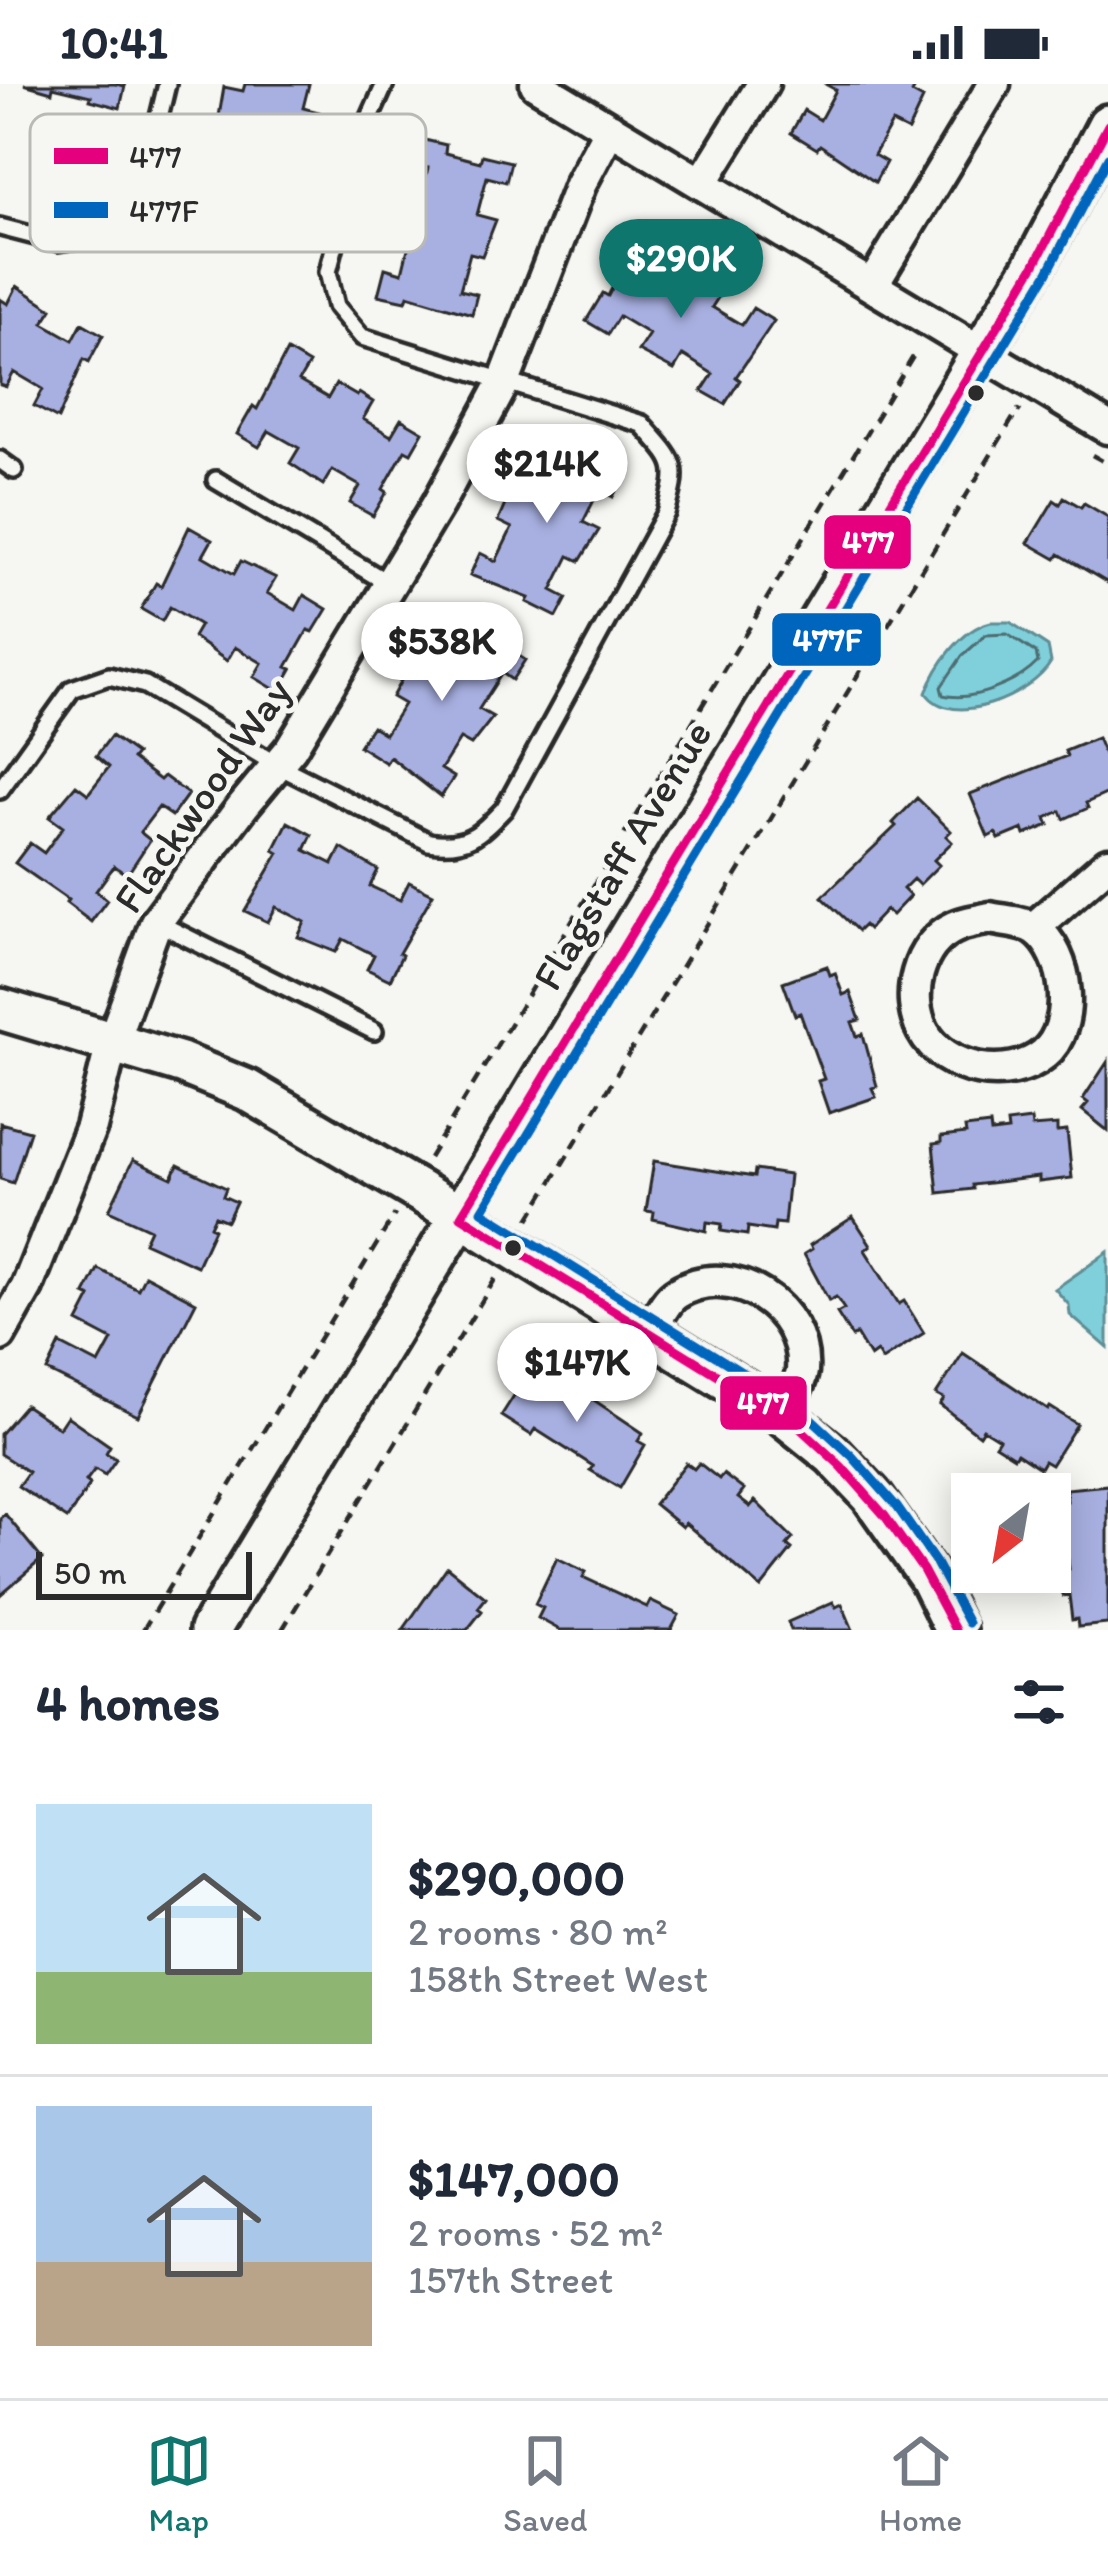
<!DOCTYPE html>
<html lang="en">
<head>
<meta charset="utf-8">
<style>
	:root { --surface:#fff; --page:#f2f2f3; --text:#1f2937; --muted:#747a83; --line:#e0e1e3; --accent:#0f766e }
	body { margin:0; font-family:Itim,sans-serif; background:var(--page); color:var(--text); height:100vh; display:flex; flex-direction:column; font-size:45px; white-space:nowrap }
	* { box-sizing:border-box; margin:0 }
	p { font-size:39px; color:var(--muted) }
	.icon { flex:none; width:66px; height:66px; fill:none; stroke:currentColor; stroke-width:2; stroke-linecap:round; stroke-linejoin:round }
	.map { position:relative; height:1546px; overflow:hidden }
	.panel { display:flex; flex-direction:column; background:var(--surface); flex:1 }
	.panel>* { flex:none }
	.needle { width:78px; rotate:211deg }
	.fabs { position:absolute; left:951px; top:1389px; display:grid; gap:24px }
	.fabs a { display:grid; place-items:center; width:120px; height:120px; border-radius:0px; background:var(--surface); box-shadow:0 6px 30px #0003; font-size:60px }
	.scale { position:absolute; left:36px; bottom:30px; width:216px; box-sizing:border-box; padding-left:12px; border:6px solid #2b2b2b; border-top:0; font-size:33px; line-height:42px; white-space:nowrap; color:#2b2b2b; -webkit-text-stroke:9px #f6f6f2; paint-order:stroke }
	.price { position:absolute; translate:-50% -102px; padding:0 27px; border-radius:42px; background:#fff; color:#222; font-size:39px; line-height:78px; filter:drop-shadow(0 3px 6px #0008) }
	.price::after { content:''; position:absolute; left:50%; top:72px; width:36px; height:27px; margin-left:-18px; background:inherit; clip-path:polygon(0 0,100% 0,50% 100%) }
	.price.active { background:var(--accent); color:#fff }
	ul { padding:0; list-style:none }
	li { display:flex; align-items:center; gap:36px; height:300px; padding:0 36px }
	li+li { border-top:3px solid var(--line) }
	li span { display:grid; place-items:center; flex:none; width:336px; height:240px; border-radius:0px; color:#555 }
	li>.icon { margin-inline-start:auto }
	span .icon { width:144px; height:144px; fill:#fffc; stroke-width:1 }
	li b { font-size:51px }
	h2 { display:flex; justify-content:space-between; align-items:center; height:144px; padding:0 36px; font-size:51px }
	.status { display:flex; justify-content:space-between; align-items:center; height:84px; padding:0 60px; background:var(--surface); direction:ltr }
	.status svg { height:33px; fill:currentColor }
	.dock { display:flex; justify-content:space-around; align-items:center; height:168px; border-top:3px solid var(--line); background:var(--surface); font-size:33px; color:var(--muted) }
	.dock a { display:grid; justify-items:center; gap:6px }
	.dock .active { color:var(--accent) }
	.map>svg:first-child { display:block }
	.water { fill:#80d0db; stroke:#5e8e95; stroke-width:3 }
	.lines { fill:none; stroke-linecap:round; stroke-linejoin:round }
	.shore { stroke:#4d6d71; stroke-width:3 }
	.building { fill:#a8b0e1; stroke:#2b2b2b; stroke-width:3 }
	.service-casing { stroke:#2b2b2b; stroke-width:24 }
	.minor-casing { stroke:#2b2b2b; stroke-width:39 }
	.tertiary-casing { stroke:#2b2b2b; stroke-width:48 }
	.path { stroke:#2b2b2b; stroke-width:4.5; stroke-dasharray:12 9; stroke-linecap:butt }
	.service { stroke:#f6f6f2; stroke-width:15 }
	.minor { stroke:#f6f6f2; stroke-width:30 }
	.tertiary { stroke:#f6f6f2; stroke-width:39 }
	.bus-1-casing { stroke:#f6f6f2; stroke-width:18 }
	.bus-2-casing { stroke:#f6f6f2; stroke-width:18 }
	.bus-1 { stroke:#e5007d; stroke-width:9 }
	.bus-2 { stroke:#0065bd; stroke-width:9 }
	.bus-dot { fill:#2b2b2b; stroke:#f6f6f2; stroke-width:4.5 }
	.labels { text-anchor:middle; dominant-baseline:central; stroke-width:10; stroke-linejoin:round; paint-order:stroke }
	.street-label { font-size:42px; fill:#2b2b2b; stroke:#f6f6f2 }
	.key { fill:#f6f6f2; stroke:#b9b9b6; stroke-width:3 }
	.key-label { font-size:33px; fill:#2b2b2b }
	.line-badge { stroke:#f6f6f2; stroke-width:4.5 }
	.badge-label { font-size:33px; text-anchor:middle; font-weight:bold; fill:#fff }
</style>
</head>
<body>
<div class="status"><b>10:41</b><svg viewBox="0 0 49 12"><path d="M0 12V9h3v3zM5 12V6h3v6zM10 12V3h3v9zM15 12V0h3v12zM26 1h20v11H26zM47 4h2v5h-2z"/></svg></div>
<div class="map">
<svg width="1108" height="1546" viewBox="0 0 1108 1546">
	<rect width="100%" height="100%" fill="#f6f6f2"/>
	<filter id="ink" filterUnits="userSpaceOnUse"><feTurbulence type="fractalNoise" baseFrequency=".00833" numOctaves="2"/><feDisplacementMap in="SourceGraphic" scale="24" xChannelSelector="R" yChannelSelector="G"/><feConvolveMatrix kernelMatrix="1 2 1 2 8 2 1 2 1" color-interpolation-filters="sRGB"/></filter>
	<g filter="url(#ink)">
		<path class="water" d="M991 538H1010L1048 563 1051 578C1032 611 952 646 926 609 936 582 961 545 991 538Z
			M1108 1168V1264L1070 1231 1069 1221 1055 1205Z"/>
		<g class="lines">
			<path class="shore" d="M986 551 1007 550 1036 569 1038 578C1017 600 972 618 943 611L941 603 962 572Z"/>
		</g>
		<path class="building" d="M24 0H115L125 2 120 24 90 16 91 12 53 3 52 8Z
			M245 0H309L303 24 319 28 307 65 294 62 285 97 300 100 293 125 229 103 228 108 201 101 208 75 224 79 232 48 217 44 224 3 243 7Z
			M825 0H917L912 9 923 15 908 47 892 39 874 71 886 78 875 98 820 61 817 65 791 49 804 26 820 36 836 6Z
			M416 54 446 61 445 69 480 78 482 71 511 78 506 98 487 93 477 131 496 136 482 172 470 169 460 206 477 210 472 230 408 211 406 217 378 211 385 184 402 189 410 156 395 152 403 111 420 115 428 84 410 80Z
			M638 154 659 167 648 184 679 203 690 185 721 209 712 223 742 241 753 224 774 237 736 293 740 296 725 320 702 307 713 290 683 271 674 286 638 267 649 250 619 232 608 250 586 237 603 209 608 212Z
			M17 202 52 225 43 239 73 256 82 239 103 251 89 278 84 275 58 335 34 322 43 305 14 288 6 303 0 301V215L8 220Z
			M287 267 309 280 299 297 328 314 336 300 357 312 359 309 373 318 363 335 391 352 401 335 423 348 411 369 405 366 383 405 387 408 373 432 350 419 360 402 332 386 323 401 290 379 299 364 269 347 259 363 237 350 253 322 257 325Z
			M537 349 565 363 562 369 594 385 597 380 623 392 613 413 599 406 583 438 599 446 580 477 569 472 552 506 567 514 557 533 527 518 529 514 470 491 480 469 496 477 512 444 498 437 512 404 526 411 541 380 526 373Z
			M1064 413 1081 423 1084 419 1108 433V499L1059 470 1056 475 1028 459 1054 416 1060 420Z
			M189 443 212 456 203 472 234 490 241 477 276 494 267 509 296 526 304 511 327 525 313 548 308 546 287 583 292 585 279 608 254 593 262 579 235 563 227 577 193 553 200 541 170 523 162 537 141 525 156 499 161 502Z
			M440 527 494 567 499 559 525 576 512 596 502 589 479 625 493 633 471 661 460 655 441 685 454 693 441 713 390 673 386 679 359 662 372 642 385 650 404 620 392 613 411 578 423 586 442 557 427 547Z
			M111 652 136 670 132 675 160 696 164 692 188 710 172 732 159 723 140 748 150 756 127 791 114 782 96 807 107 816 91 838 66 819 68 816 15 779 30 759 44 769 63 743 49 733 76 701 88 710 109 683 96 672Z
			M1097 654 1108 680V709L1086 719 1088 724 1064 735 1061 727 1046 734 1049 741 1025 751 1023 745 999 755 996 749 988 753 970 710 1067 672 1065 667Z
			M917 714 951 747 946 752 952 758 934 776 939 781 919 801 913 795 903 805 910 812 892 831 886 826 868 845 864 841 858 847 822 813 896 742 893 739Z
			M288 738 312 751 305 766 333 780 341 764 378 786 370 802 400 816 409 798 433 810 399 869 402 871 390 896 367 885 374 871 343 855 336 868 298 853 305 838 276 823 268 838 245 827 279 769 274 766Z
			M827 882 830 891 835 889 843 911 850 908 860 936 852 938 857 952 863 950 877 1002 872 1004 876 1013 829 1029 818 997 824 995 800 929 795 931 783 898Z
			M1108 977V1047L1082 1026 1088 1019 1083 1015Z
			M1031 1036 1032 1043 1057 1041V1048L1067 1047 1072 1094 1039 1098V1093L972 1101 973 1105 938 1109 933 1060 941 1059V1053L966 1050 965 1044 990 1041 991 1049 1008 1047 1007 1039Z
			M0 1039 30 1047 13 1099 0 1095Z
			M133 1076 172 1094 178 1081 226 1104 223 1112 236 1118 227 1137 215 1132 210 1142 214 1145 197 1182 144 1158 150 1145 109 1126Z
			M654 1077 754 1093 755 1086 789 1091 784 1140 775 1139 774 1147 748 1143 747 1151 721 1147 722 1140 707 1138 706 1147 653 1135 654 1128 646 1127Z
			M853 1133 871 1161 865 1166 899 1220 904 1217 924 1249 882 1276 877 1268 870 1273 856 1250 852 1253 837 1229 844 1225 836 1213 829 1217 804 1170 812 1165 810 1161Z
			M98 1185 138 1205 145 1191 196 1218 138 1332 47 1287 60 1260 99 1280 112 1256 78 1238 91 1213 85 1210Z
			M963 1269 1048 1326 1050 1323 1077 1340 1051 1381 1044 1377 1040 1384 1017 1369 1014 1373 995 1361 999 1355 983 1345 979 1351 940 1321 944 1315 936 1311Z
			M540 1287 561 1301 564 1296 643 1349 638 1357 645 1361 620 1404 590 1386 593 1382 535 1345 531 1351 501 1332 529 1288 536 1292Z
			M25 1321 59 1344 67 1332 110 1362 106 1369 116 1375 105 1391 95 1385 86 1397 90 1400 67 1435 18 1402 28 1388 0 1370V1350Z
			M686 1379 694 1385 699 1379 719 1395 723 1390 744 1406 738 1414 750 1423 755 1417 793 1454 787 1461 792 1465 761 1504 685 1439 682 1443 654 1420Z
			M1108 1401V1540L1078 1543 1077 1535 1072 1536 1069 1511 1063 1512 1061 1486 1069 1485 1067 1468 1059 1469 1057 1443H1063L1061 1418 1067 1417 1066 1405Z
			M5 1430 42 1475 0 1511V1434Z
			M557 1474 586 1488 583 1493 647 1523 650 1517 679 1531 671 1546H560L538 1534 543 1524 535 1520Z
			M447 1483 486 1514 478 1524 482 1527 467 1546H403Z
			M833 1518 836 1523 842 1520 853 1546H791L788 1538Z"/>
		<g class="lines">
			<defs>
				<path id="service" d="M0 143 58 158 103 151 140 112 167 0
					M0 376 14 386
					M216 396 391 501
					M0 706 72 605 109 592 145 601 277 681 429 758C466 764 479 751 504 725L666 429C681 378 676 379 642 340L362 253 336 222 328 188 364 47 385 0
					M156 838 374 947"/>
				<path id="minor" d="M536 0 1108 344
					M702 99 763 0
					M872 202 994 0
					M990 834C1003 837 1024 838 1035 845 1069 869 1077 943 1044 970 1009 999 944 987 923 947 905 914 917 860 955 843 965 838 979 837 990 834Z
					M1034 844 1108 779
					M650 1247C657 1236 665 1216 677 1209 732 1175 807 1224 802 1287 800 1301 789 1317 782 1330
					M0 1251 27 1203 91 1043 112 959 156 838 243 722 291 664 438 420 504 298 580 101 610 44"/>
				<path id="tertiary" d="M0 925 181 979 247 1006 461 1132 782 1330 833 1371 871 1411 929 1493 955 1546
					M210 1546 1034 182 1108 41"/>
			</defs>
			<use href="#service" class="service-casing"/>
			<use href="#minor" class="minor-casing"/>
			<use href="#tertiary" class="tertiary-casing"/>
			<path class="path" d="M1092 371 1108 380
				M429 1074 917 266
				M529 1135 1018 326 1021 328
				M143 1546 395 1130
				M282 1546 497 1192"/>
			<use href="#service" class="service"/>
			<use href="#minor" class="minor"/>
			<use href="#tertiary" class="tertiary"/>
			<defs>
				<path id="bus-1" d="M955 1546 923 1486 885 1432 841 1382 791 1336 461 1132 1034 182 1108 41"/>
				<path id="bus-2" d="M968 1539 936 1479 897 1423 852 1372 801 1325 482 1127 1047 190 1108 73"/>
			</defs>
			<use href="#bus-1" class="bus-1-casing"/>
			<use href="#bus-2" class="bus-2-casing"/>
			<use href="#bus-1" class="bus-1"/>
			<use href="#bus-2" class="bus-2"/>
		</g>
	</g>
	<g class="bus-dot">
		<circle cx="976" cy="309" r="10"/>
		<circle cx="513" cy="1164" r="10"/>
	</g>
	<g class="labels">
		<g class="street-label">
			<text transform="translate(202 711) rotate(-55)">Flackwood Way</text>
			<text transform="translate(622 771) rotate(-59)">Flagstaff Avenue</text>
		</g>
	</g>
	<rect x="30" y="30" width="396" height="138" rx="18" class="key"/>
	<rect x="54" y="64" width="54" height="16" fill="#e5007d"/>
	<rect x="54" y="118" width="54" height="16" fill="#0065bd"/>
	<g class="key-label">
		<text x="129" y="84">477</text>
		<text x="129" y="138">477F</text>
	</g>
	<g class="line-badge">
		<rect x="822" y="429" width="91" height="58" rx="12" fill="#e5007d"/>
		<rect x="770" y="527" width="113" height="57" rx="12" fill="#0065bd"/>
		<rect x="718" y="1290" width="91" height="58" rx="12" fill="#e5007d"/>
	</g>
	<g class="badge-label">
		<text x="868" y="469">477</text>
		<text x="827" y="567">477F</text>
		<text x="763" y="1330">477</text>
	</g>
</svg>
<div class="fabs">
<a><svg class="needle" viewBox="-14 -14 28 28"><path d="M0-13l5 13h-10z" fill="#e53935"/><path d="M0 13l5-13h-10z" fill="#747a83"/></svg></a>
</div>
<div class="scale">50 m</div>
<b class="price active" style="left:681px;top:237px">$290K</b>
<b class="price" style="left:547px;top:442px">$214K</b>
<b class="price" style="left:442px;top:620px">$538K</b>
<b class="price" style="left:577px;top:1341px">$147K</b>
</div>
<section class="panel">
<h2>4 homes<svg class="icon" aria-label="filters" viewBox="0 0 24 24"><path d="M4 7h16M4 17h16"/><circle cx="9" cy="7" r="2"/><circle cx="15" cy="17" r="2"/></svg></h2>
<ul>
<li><span style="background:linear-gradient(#bfe0f5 70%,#8fb573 0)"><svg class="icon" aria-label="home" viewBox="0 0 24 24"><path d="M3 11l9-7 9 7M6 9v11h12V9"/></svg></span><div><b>$290,000</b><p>2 rooms · 80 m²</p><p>158th Street West</p></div></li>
<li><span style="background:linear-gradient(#a9c7e8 65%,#b9a48a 0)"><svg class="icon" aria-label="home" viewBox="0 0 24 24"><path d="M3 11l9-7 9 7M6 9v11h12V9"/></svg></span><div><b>$147,000</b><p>2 rooms · 52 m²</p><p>157th Street</p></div></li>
</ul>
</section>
<nav class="dock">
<a class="active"><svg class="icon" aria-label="map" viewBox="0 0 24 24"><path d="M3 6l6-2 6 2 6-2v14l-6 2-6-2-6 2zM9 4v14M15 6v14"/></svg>Map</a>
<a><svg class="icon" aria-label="saved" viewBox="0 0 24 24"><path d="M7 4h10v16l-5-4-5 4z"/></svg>Saved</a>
<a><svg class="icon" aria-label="home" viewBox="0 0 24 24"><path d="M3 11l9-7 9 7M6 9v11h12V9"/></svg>Home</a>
</nav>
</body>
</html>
